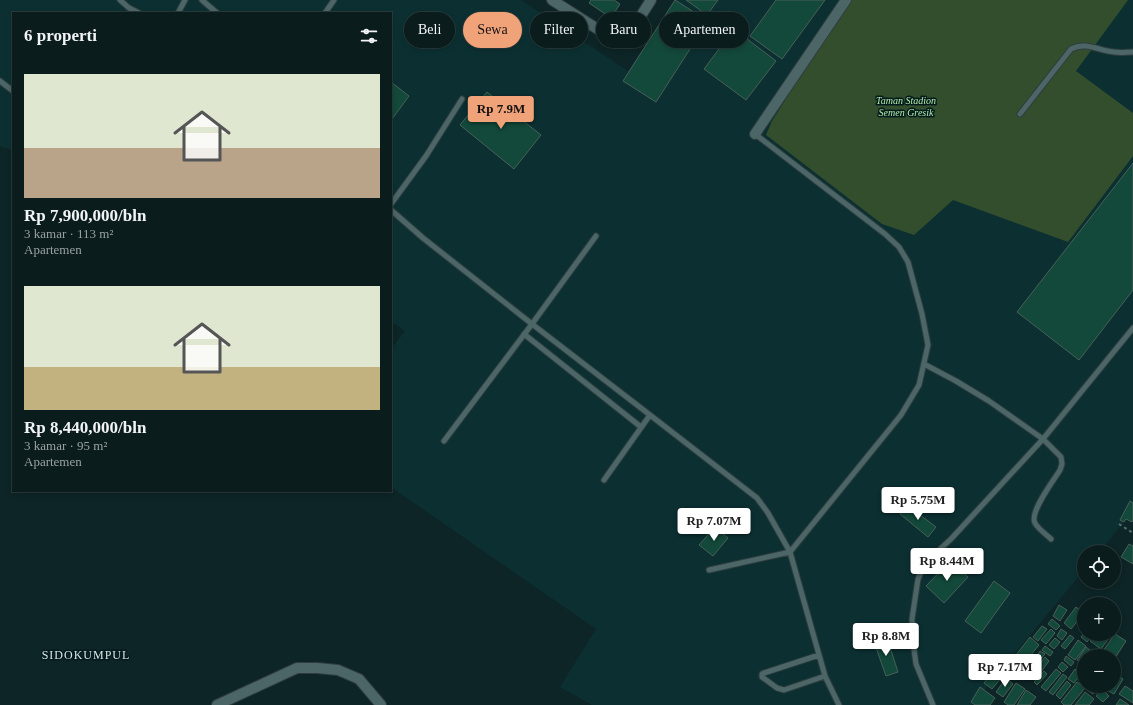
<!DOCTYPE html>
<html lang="id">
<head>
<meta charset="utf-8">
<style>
	:root { --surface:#0a1c1c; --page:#132525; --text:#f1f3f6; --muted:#99a1a3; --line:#2a3a3b; --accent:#f0a279 }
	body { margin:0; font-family:Georgia,serif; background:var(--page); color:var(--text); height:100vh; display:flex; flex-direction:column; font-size:15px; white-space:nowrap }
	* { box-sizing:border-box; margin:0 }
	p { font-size:13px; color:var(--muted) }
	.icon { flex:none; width:22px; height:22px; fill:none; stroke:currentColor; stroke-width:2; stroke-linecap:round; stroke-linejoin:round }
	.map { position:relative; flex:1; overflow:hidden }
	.details { position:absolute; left:12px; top:12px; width:380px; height:480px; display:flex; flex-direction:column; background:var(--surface); border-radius:0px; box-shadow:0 2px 6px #0003,0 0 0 1px var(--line) }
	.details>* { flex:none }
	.guide { position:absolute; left:404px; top:12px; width:380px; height:36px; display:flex; gap:8px }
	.fabs { position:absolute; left:1077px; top:545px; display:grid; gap:8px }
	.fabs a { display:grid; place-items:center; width:44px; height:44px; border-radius:50%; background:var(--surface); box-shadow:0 2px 6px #0003,0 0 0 1px var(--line); font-size:20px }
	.price { position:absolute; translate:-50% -34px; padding:0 9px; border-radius:4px; background:#fff; color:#222; font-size:13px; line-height:26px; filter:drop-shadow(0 1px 2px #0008) }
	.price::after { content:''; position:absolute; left:50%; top:24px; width:12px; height:9px; margin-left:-6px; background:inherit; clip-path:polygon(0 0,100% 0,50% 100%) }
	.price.on { background:var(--accent); color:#111 }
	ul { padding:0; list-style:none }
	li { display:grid; align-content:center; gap:8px; height:212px; padding:0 12px }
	li span { display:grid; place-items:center; height:124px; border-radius:0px; color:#555 }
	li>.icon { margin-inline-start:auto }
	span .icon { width:72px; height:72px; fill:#fffc; stroke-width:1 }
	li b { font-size:17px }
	h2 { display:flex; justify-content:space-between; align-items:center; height:48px; padding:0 12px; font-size:17px }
	.chip { padding:0 14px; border-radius:18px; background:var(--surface); box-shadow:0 2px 6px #0003,0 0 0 1px var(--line); font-size:14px; line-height:36px }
	.chip.on { background:var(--accent); color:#111 }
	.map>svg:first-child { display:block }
	.built { fill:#0c3032 }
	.green { fill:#334e2d }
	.building { fill:#13493a; stroke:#495f57 }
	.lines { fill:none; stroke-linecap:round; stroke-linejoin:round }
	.service-casing { stroke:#2f3d3e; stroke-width:7 }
	.minor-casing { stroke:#2f3d3e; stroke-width:12 }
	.path { stroke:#586d6d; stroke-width:2; stroke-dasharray:3 3; stroke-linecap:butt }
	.service { stroke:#4c6566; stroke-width:5 }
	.minor { stroke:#4c6566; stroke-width:10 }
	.labels { text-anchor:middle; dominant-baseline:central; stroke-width:3; stroke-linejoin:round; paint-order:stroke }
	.park-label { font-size:10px; font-style:italic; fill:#b4eca8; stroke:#041b1d }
	.quarter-label { font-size:12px; letter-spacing:1px; fill:#d7e5e5; stroke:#041b1d }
</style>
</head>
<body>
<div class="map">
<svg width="1133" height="705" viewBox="0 0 1133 705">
	<rect width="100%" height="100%" fill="#0d2526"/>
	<path class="built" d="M0 0H521L628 71 675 0H1133V511L1099 552H1084V570L972 705H592L560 687 596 629 391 487V349L405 331 391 321V13H13V150L0 146Z"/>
	<path class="green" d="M848 0H1128L1076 71 1133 113V156L1068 242 953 200 914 235 882 224 766 135 772 121Z"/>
	<path class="building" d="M591 0H614L620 4 611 18 589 3Z
		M675 0 708 21 656 102 623 81Z
		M686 0H718L707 15Z
		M776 0H825L782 59 750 36Z
		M734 29 776 61 746 100 704 69Z
		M391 82 409 96 392 119 391 118Z
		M487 92 541 135 514 169 460 125Z
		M1133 163V290L1079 360 1017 312Z
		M1130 501 1133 503V520L1132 522 1126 519 1124 522 1120 520Z
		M907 505 936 527 928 537 900 514Z
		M715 527 728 538 713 556 699 545Z
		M1129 544 1133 546V564L1121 557Z
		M950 561 968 577 944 603 926 586Z
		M994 581 1010 593 981 633 965 621Z
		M1059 605 1067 610 1060 621 1053 616Z
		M1076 607 1084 613 1071 629 1064 623Z
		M1052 619 1060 626 1056 630 1048 624Z
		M1042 626 1047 629 1038 641 1033 637Z
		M1051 629 1055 633 1046 644 1041 640Z
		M1061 629 1067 633 1062 640 1057 636Z
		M1084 633V634H1093L1087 642 1081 637Z
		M1096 634H1112L1101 649 1090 641Z
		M1115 634 1126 641 1115 658 1114 656H1111L1103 651Z
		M1070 635 1074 638 1065 649 1061 646Z
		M1030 637 1039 645 1021 667 1012 660Z
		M887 638 898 672 886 676 874 642Z
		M1055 638 1060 642 1054 649 1049 645Z
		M1078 640 1086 646 1075 660 1068 655Z
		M1045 646 1053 652 1050 656 1042 650Z
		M1086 647 1091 651 1087 656H1084V660L1082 663 1077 660Z
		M1040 651 1045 654 1040 660 1036 657Z
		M1066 656 1074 662 1071 666 1064 660Z
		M1045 657 1049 661 1038 676 1033 673Z
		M1035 658 1039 662 1031 671 1027 667Z
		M1062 662 1068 667 1063 672 1058 667Z
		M995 669 1003 676 992 689 984 683Z
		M1056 669 1061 673 1046 691 1041 687Z
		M1075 669 1081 674 1074 683 1068 679Z
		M1027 670 1030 674 1024 680 1020 677Z
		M1044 671 1047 674 1037 685 1034 682Z
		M1063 674 1067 677 1053 695 1049 692Z
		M1114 674 1123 679 1114 694 1101 687 1114 686Z
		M1006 678 1013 684 1003 697 996 692Z
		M1067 681 1071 685 1060 699 1056 695Z
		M1077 682 1085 688 1071 705H1064L1061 702Z
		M1016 683 1025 689 1014 705H1008L1004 702Z
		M1091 686H1099L1093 694 1087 690Z
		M1125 686 1133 691V703L1119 694Z
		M980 687 995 698 990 705H975L971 702Z
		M1102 689 1109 696 1103 702 1096 696Z
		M1026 690 1036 697 1030 705H1017Z
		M1085 692 1094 699 1089 705H1075Z
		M1120 699 1129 705H1116Z"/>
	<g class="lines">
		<defs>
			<path id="service" d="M120 0 129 8 139 13
				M202 0 217 13
				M178 13 185 0
				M325 13 334 0
				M0 81 13 91
				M1020 114 1071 49C1086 41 1099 51 1114 52 1120 53 1127 52 1133 52
				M755 134 885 234 899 247 908 262 922 314 928 345 919 385 901 415 790 552 825 676 839 705
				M391 204 426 156 462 99
				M391 210 423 238 532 324 444 441
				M596 236 532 324 650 415
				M524 334 641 427
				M924 364 956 381 989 401 1043 439 1061 457 1062 464 1060 470C1054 480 1029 512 1035 523 1038 529 1047 535 1051 539
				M604 480 650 415 757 498 768 513 790 552 709 570
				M819 655 764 673 762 674V677L777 688 784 690 825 676
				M933 705 916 664 913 642 912 619 918 579 925 563 951 539 1043 439 1133 328"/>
			<path id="minor" d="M552 0 610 37C618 40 624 39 630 33L651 0
				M755 134 846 0
				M217 705 297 668H317L338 670 359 679 381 705"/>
		</defs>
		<use href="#service" class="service-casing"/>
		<use href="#minor" class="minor-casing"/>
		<path class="path" d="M1119 524 1133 533"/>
		<use href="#service" class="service"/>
		<use href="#minor" class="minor"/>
	</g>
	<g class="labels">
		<g class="park-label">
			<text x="906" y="100">Taman Stadion<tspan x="906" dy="12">Semen Gresik</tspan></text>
		</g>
		<g class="quarter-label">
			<text x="86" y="655">SIDOKUMPUL</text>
		</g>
	</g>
</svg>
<div class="fabs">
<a><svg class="icon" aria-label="locate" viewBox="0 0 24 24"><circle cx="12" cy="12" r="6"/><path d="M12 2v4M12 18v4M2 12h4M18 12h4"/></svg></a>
<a>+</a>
<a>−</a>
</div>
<b class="price on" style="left:501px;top:130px">Rp 7.9M</b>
<b class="price" style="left:918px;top:521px">Rp 5.75M</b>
<b class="price" style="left:714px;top:542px">Rp 7.07M</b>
<b class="price" style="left:947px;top:582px">Rp 8.44M</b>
<b class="price" style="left:886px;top:657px">Rp 8.8M</b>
<b class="price" style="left:1005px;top:688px">Rp 7.17M</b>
<div class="guide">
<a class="chip">Beli</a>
<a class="chip on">Sewa</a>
<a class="chip">Filter</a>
<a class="chip">Baru</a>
<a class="chip">Apartemen</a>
</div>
<section class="details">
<h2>6 properti<svg class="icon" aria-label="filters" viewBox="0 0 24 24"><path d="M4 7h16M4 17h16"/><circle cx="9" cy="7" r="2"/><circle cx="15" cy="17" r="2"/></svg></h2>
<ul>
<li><span style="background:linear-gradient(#dfe7d0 60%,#b9a48a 0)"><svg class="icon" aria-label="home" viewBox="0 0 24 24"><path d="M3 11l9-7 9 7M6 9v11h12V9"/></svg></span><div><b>Rp 7,900,000/bln</b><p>3 kamar · 113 m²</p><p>Apartemen</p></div></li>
<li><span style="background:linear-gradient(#dfe7d0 65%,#c2b280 0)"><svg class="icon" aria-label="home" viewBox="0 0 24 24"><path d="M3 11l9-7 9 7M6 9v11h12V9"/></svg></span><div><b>Rp 8,440,000/bln</b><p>3 kamar · 95 m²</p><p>Apartemen</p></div></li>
</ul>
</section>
</div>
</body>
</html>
